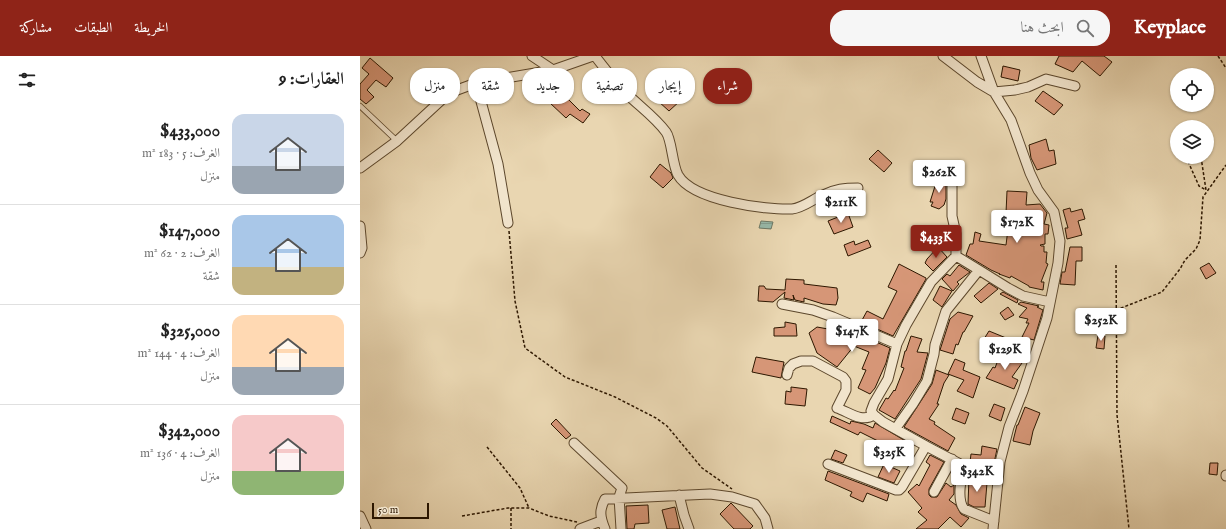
<!DOCTYPE html>
<html lang="ar">
<head>
<meta charset="utf-8">
<style>
	:root { --surface:#fff; --page:#f6f6f6; --text:#222; --muted:#767676; --line:#e0e0e0; --accent:#8f2418 }
	body { margin:0; font-family:"IM FELL English",Amiri,serif; background:var(--page); color:var(--text); direction:rtl; height:100vh; display:flex; flex-direction:column; font-size:15px; white-space:nowrap }
	* { box-sizing:border-box; margin:0 }
	p { font-size:13px; color:var(--muted) }
	.icon { flex:none; width:22px; height:22px; fill:none; stroke:currentColor; stroke-width:2; stroke-linecap:round; stroke-linejoin:round }
	.map { position:relative; flex:1; overflow:hidden; direction:ltr }
	.panel { display:flex; flex-direction:column; background:var(--surface); width:360px }
	.panel>* { flex:none }
	.banner { position:absolute; left:12px; top:12px; width:380px; height:36px; direction:rtl; display:flex; gap:8px }
	.fabs { position:absolute; left:810px; top:12px; display:grid; gap:8px }
	.fabs a { display:grid; place-items:center; width:44px; height:44px; border-radius:50%; background:var(--surface); box-shadow:0 1px 3px #0004; font-size:20px }
	.scale { position:absolute; left:12px; bottom:10px; width:57px; box-sizing:border-box; padding-left:4px; border:2px solid #2d1700; border-top:0; font-size:11px; line-height:14px; white-space:nowrap; color:#2d1700; -webkit-text-stroke:3px #f1e4cc; paint-order:stroke }
	.price { position:absolute; translate:-50% -34px; padding:0 9px; border-radius:4px; background:#fff; color:#222; font-size:13px; line-height:26px; filter:drop-shadow(0 1px 2px #0008) }
	.price::after { content:''; position:absolute; left:50%; top:24px; width:12px; height:9px; margin-left:-6px; background:inherit; clip-path:polygon(0 0,100% 0,50% 100%) }
	.price.active { background:var(--accent); color:#fff }
	ul { padding:0; list-style:none }
	li { display:flex; align-items:center; gap:12px; height:100px; padding:0 16px }
	li+li { border-top:1px solid var(--line) }
	li span { display:grid; place-items:center; flex:none; width:112px; height:80px; border-radius:12px; color:#555 }
	li>.icon { margin-inline-start:auto }
	span .icon { width:48px; height:48px; fill:#fffc; stroke-width:1 }
	li b { font-size:17px }
	h2 { display:flex; justify-content:space-between; align-items:center; height:48px; padding:0 16px; font-size:17px }
	.tag { padding:0 14px; border-radius:16px; background:var(--surface); box-shadow:0 1px 3px #0004; font-size:14px; line-height:36px }
	.tag.active { background:var(--accent); color:#fff }
	header { display:flex; align-items:center; gap:24px; box-sizing:border-box; height:56px; padding:0 20px; background:var(--accent); color:#fff }
	header strong { font-size:19px }
	nav { display:flex; gap:22px; margin-inline-start:auto; font-size:14px }
	.search { width:280px; height:36px; background:var(--page); display:flex; align-items:center; gap:10px; box-sizing:border-box; padding:0 14px; border-radius:16px; color:var(--muted); font-size:15px }
	main { display:flex; flex:1; min-height:0 }
	.map>svg:first-child { display:block }
	.water { fill:url(#water-rules); stroke:#6d7865 }
	.building { fill:#d69677; stroke:#2d1700; fill-rule:evenodd }
	.lines { fill:none; stroke-linecap:round; stroke-linejoin:round }
	.service-casing { stroke:#5c472c; stroke-width:6 }
	.minor-casing { stroke:#5c472c; stroke-width:11 }
	.path { stroke:#2d1700; stroke-width:1.5; stroke-dasharray:3 2; stroke-linecap:butt }
	.service { stroke:#f1e4cc; stroke-width:4.5 }
	.minor { stroke:#f1e4cc; stroke-width:9 }
</style>
</head>
<body>
<header>
<strong>Keyplace</strong>
<div class="search"><svg class="icon" aria-label="search" viewBox="0 0 24 24"><circle cx="10" cy="10" r="6"/><path d="M15 15l6 6"/></svg>ابحث هنا</div>
<nav><a>الخريطة</a><a>الطبقات</a><a>مشاركة</a></nav>
</header>
<main>
<div class="map">
<svg width="866" height="473" viewBox="0 0 866 473">
	<defs>
		<pattern id="water-rules" width="6" height="5" patternUnits="userSpaceOnUse"><rect width="6" height="5" fill="#97b9a9"/><path d="M0 2.5h6" fill="none" stroke="#829e90"/></pattern>
	</defs>
	<rect width="100%" height="100%" fill="#e9d6b1"/>
	<filter id="stains"><feTurbulence type="fractalNoise" baseFrequency=".005" numOctaves="4"/><feColorMatrix values="0 0 0 0 .2 0 0 0 0 .09 0 0 0 0 .02 0 0 0 .5 -.17"/></filter>
	<radialGradient id="worn" r=".72"><stop offset=".6" stop-color="#630" stop-opacity="0"/><stop offset="1" stop-color="#630" stop-opacity=".3"/></radialGradient>
	<path class="water" d="M401 165 413 166 411 173 399 172Z"/>
	<path class="building" d="M699 0H744L752 6 740 20 722 5 713 16 695 8Z
		M10 2 33 22 26 31 16 24 7 34 14 41 6 48 0 43V28L9 18 2 12Z
		M643 10 660 14 658 25 641 21Z
		M313 32 318 38 317 40 321 44 309 55 298 45Z
		M683 35 703 49 694 59 675 45Z
		M201 36 220 55 222 53 230 58 223 67 210 58 206 62 190 47Z
		M686 83 689 95 694 94 696 108 677 114 671 102 669 89Z
		M518 94 532 107 524 116 509 103Z
		M300 108 311 117 313 122 303 132 290 121Z
		M580 123 588 124 586 128V143L584 149 579 153 571 150 573 146H570L576 127Z
		M647 135 667 136 666 149 680 148 687 157 684 168 689 169 688 178H685V188L680 189 681 190H684V196H687L686 207 688 208 681 226H684L683 234 669 231V230L651 220 650 222 639 218H640L631 214 606 199 610 188H613L615 176 621 178 619 185 646 189 650 157H646ZM655 157 674 158 673 160 676 161 673 178 653 175Z
		M710 152 711 156 722 153 725 163 718 165 722 179 707 183 705 172H708L703 154Z
		M488 157 493 171 474 178 468 165Z
		M508 184 511 191 488 200 484 189 494 185 495 189Z
		M578 191 587 201 573 215 565 207 567 203Z
		M710 191H722V205H716L715 229 700 228 702 216H705Z
		M849 207 856 217 846 223 840 212Z
		M539 208 566 222V223L533 280 501 266 507 255 523 263 537 235 528 231Z
		M599 209 610 216 597 226 599 228 593 235 582 223 587 218 590 220Z
		M426 223 444 224V228L477 232 478 242 476 249 463 248 444 242V246L435 244 433 239 434 244 424 242 425 236 413 246 398 245 399 230H404L406 233 425 234Z
		M629 227 638 233 621 247 614 240Z
		M580 230 592 235 582 251 573 244Z
		M643 236 658 244 657 247 640 238Z
		M661 246 679 250 677 251 683 254 674 284 662 281 669 267H666L668 263 659 261 667 252 658 248Z
		M648 251 654 259 645 264 640 257Z
		M598 256 613 260 604 276H603L598 289 596 288 593 298 580 294 590 263Z
		M425 266 436 268 437 280H414V272L425 271Z
		M457 271 468 273 474 271 482 284 486 273 530 292 526 307 515 332 510 338 498 332 506 314 502 313 509 296 494 290 477 311 457 297 449 277Z
		M629 275 651 284 645 291 624 283Z
		M738 279 745 280 744 293 736 292Z
		M551 280 562 283 557 296 568 297 561 323 535 363 519 354 526 342 528 343 534 334 535 335 544 312 541 311 545 295H546Z
		M641 296 649 298 662 307 652 321 658 324 654 333 626 322 633 311 635 312Z
		M396 301 424 306 421 322 392 316Z
		M595 303 605 307 603 314 620 321 613 342 597 335 604 324 588 318Z
		M576 314 589 319 584 327 577 348H579L569 363 575 366 574 368 595 382 588 395 544 371 572 328Z
		M431 331 447 333 445 350 425 348 426 335 431 336Z
		M634 348 645 352 641 365 629 360Z
		M665 351 680 357 673 375 670 389 653 385 657 369H658Z
		M596 352 609 357 605 368 592 363Z
		M472 360 490 368 491 365 504 368 513 372 515 367 549 387 545 395 528 385 526 389 500 376 498 379 470 366Z
		M196 363 211 379 206 383 191 368Z
		M622 390 637 393 633 412 619 409V408L610 406 611 398 621 399Z
		M475 394 487 399 483 407 471 403Z
		M570 399 584 406 569 433V439L571 441H577L586 427 591 431 594 429V438L589 444 596 449 601 458 609 462 601 471 590 461 578 473H556L567 464 558 456 562 452 548 436 557 428 559 430 570 409 566 406Z
		M850 407H858L857 419 849 418Z
		M524 408 540 415 534 427 518 421Z
		M468 415 529 438 527 445 507 437 503 446 490 440 492 436 465 424Z
		M609 422 617 423 627 427 625 451H614L608 448Z
		M371 447 393 470 390 473H374L360 458Z
		M288 449 289 467 275 468 274 473H267L266 450Z
		M315 451 320 473H307L302 454Z"/>
	<g class="lines">
		<defs>
			<path id="service" d="M0 50 37 85"/>
			<path id="minor" d="M172 0 193 14
				M235 0C245 13 255 26 266 37 279 50 295 61 306 76 312 84 312 108 318 119 333 145 406 154 432 153 443 152 453 143 463 139 476 133 484 132 498 132
				M583 0 617 26 634 36 655 34 668 31 686 23 715 30
				M621 0 634 36 651 64 670 117 678 134 694 156 700 185 698 207 687 262 663 335 649 371 640 406 633 473
				M116 27 138 108 148 167
				M0 112 37 85 89 37 116 27 193 14 233 0
				M592 128V160L596 178V200L571 226 546 269 537 288 528 323 514 347 511 355 514 359 523 366 566 390 606 411 637 425
				M0 170 2 192 0 197
				M619 214 648 232 663 240 690 246
				M422 248 453 254 473 261 537 288
				M427 319 429 312 433 308 441 305H453L483 321 486 325V334L477 352C489 356 501 367 514 359
				M536 372 553 348 567 325 574 298 575 289 586 255 619 214 596 200
				M214 387 262 432 259 441 261 473
				M468 408 536 434H539L542 431 566 390
				M606 411C600 420 597 444 604 453L634 465
				M866 419V420
				M574 436 592 403
				M319 439 324 459 329 473
				M0 460 6 473
				M220 473 241 465
				M245 473C240 461 239 454 245 443L350 438 372 441 395 448 405 462 408 473"/>
		</defs>
		<use href="#service" class="service-casing"/>
		<use href="#minor" class="minor-casing"/>
		<path class="path" d="M858 0 866 12
			M826 101 839 130 846 134 841 101
			M149 175 155 245 165 292 205 321 255 341 296 362 307 370 342 412 372 433
			M756 209 757 359 769 473
			M756 254 802 236 820 213 825 204 836 193 840 184 843 141 866 109
			M127 391 160 432 169 452
			M151 452V473
			M102 460 148 452H169L189 460 217 466"/>
		<use href="#service" class="service"/>
		<use href="#minor" class="minor"/>
	</g>
	<rect width="100%" height="100%" filter="url(#stains)"/>
	<rect width="100%" height="100%" fill="url(#worn)"/>
</svg>
<div class="fabs">
<a><svg class="icon" aria-label="locate" viewBox="0 0 24 24"><circle cx="12" cy="12" r="6"/><path d="M12 2v4M12 18v4M2 12h4M18 12h4"/></svg></a>
<a><svg class="icon" aria-label="layers" viewBox="0 0 24 24"><path d="M12 4l9 5-9 5-9-5zM3 14l9 5 9-5"/></svg></a>
</div>
<div class="scale">50 m</div>
<b class="price" style="left:579px;top:138px">$262K</b>
<b class="price" style="left:481px;top:168px">$211K</b>
<b class="price" style="left:657px;top:188px">$172K</b>
<b class="price active" style="left:576px;top:203px">$433K</b>
<b class="price" style="left:741px;top:286px">$252K</b>
<b class="price" style="left:492px;top:297px">$147K</b>
<b class="price" style="left:645px;top:315px">$129K</b>
<b class="price" style="left:529px;top:418px">$325K</b>
<b class="price" style="left:617px;top:437px">$342K</b>
<div class="banner">
<a class="tag active">شراء</a>
<a class="tag">إيجار</a>
<a class="tag">تصفية</a>
<a class="tag">جديد</a>
<a class="tag">شقة</a>
<a class="tag">منزل</a>
</div>
</div>
<section class="panel">
<h2>العقارات: 9<svg class="icon" aria-label="filters" viewBox="0 0 24 24"><path d="M4 7h16M4 17h16"/><circle cx="9" cy="7" r="2"/><circle cx="15" cy="17" r="2"/></svg></h2>
<ul>
<li><span style="background:linear-gradient(#c9d6e8 65%,#9aa5b1 0)"><svg class="icon" aria-label="home" viewBox="0 0 24 24"><path d="M3 11l9-7 9 7M6 9v11h12V9"/></svg></span><div><b>$433,000</b><p>الغرف: 5 · 183 m²</p><p>منزل</p></div></li>
<li><span style="background:linear-gradient(#a9c7e8 65%,#c2b280 0)"><svg class="icon" aria-label="home" viewBox="0 0 24 24"><path d="M3 11l9-7 9 7M6 9v11h12V9"/></svg></span><div><b>$147,000</b><p>الغرف: 2 · 62 m²</p><p>شقة</p></div></li>
<li><span style="background:linear-gradient(#ffd9b3 65%,#9aa5b1 0)"><svg class="icon" aria-label="home" viewBox="0 0 24 24"><path d="M3 11l9-7 9 7M6 9v11h12V9"/></svg></span><div><b>$325,000</b><p>الغرف: 4 · 144 m²</p><p>منزل</p></div></li>
<li><span style="background:linear-gradient(#f6c9c9 70%,#8fb573 0)"><svg class="icon" aria-label="home" viewBox="0 0 24 24"><path d="M3 11l9-7 9 7M6 9v11h12V9"/></svg></span><div><b>$342,000</b><p>الغرف: 4 · 136 m²</p><p>منزل</p></div></li>
</ul>
</section>
</main>
</body>
</html>
